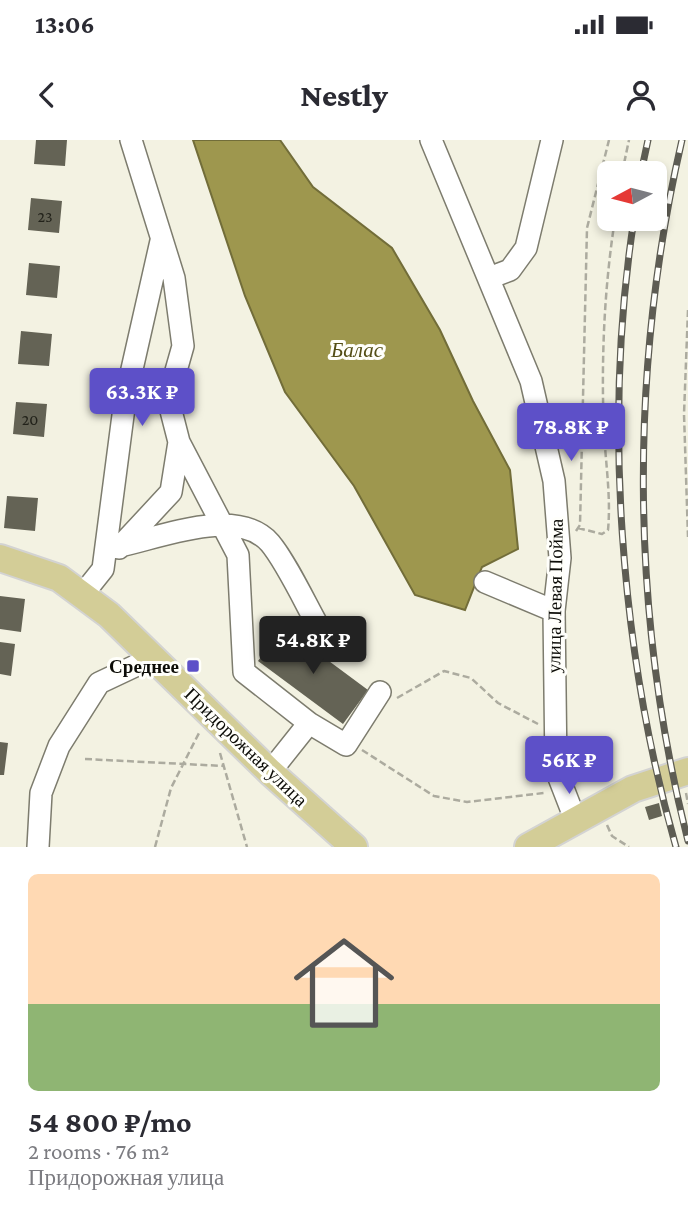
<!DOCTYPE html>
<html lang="en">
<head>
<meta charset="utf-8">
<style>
	:root { --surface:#fff; --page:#f2f2f3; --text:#2b2b33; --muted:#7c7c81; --accent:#5d50c8 }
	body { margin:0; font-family:"Crimson Pro",serif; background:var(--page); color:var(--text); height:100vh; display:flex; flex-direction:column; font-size:26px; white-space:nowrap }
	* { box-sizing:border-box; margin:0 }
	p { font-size:23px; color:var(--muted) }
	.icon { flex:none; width:38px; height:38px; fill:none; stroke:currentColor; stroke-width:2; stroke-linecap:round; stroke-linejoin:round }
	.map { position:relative; height:707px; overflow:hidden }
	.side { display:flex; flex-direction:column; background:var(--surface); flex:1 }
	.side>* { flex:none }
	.needle { width:46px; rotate:263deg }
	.tools { position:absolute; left:597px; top:21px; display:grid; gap:14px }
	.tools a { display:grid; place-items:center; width:70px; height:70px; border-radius:10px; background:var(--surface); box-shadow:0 4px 10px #0003; font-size:35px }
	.price { position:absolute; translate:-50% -60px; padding:0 16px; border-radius:7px; background:var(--accent); color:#fff; font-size:23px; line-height:46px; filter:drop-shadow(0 2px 4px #0008) }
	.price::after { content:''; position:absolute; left:50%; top:42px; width:21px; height:16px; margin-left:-10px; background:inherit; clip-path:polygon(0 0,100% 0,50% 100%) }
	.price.current { background:#222; color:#fff }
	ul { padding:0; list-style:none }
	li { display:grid; align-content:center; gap:14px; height:371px; padding:0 28px }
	li span { display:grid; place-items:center; height:217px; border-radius:10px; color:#555 }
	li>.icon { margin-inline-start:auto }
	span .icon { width:126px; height:126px; fill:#fffc; stroke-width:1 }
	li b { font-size:30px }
	.status { display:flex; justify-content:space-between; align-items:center; height:49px; padding:0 35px; background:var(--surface); direction:ltr }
	.status svg { height:19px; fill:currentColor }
	header { display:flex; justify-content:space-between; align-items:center; height:91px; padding:0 28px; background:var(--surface); font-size:32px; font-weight:800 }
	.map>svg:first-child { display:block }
	.water { fill:#9e974e; stroke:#726d39; stroke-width:2 }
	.building { fill:#646355 }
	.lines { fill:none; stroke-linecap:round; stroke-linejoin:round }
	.minor-casing { stroke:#7d7c6e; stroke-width:24 }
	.major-casing { stroke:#d3d3d2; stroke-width:30 }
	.path { stroke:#acab9f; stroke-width:2.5; stroke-dasharray:7 3.5; stroke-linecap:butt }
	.minor { stroke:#fff; stroke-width:21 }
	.major { stroke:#d3cd97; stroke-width:26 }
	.rail-casing { stroke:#5d5c53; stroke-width:7 }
	.rail { stroke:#fffffb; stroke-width:4.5; stroke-dasharray:13; stroke-linecap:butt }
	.poi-dot { fill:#5d50c8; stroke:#fffffb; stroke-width:2.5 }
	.labels { text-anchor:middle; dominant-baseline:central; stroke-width:6; stroke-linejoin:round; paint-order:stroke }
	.number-label { font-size:16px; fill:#22221a }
	.street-label { font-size:19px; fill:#0c0c07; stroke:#fffffb }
	.poi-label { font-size:19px; font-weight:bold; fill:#0c0c07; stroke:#fffffb; text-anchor:end }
	.water-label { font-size:21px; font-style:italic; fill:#544e16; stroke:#fffffb }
</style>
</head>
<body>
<div class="status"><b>13:06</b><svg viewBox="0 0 49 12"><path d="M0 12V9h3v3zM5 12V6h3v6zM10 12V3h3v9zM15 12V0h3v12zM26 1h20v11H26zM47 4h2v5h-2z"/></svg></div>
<header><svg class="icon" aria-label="back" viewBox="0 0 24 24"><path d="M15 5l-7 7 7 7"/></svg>Nestly<svg class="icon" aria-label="person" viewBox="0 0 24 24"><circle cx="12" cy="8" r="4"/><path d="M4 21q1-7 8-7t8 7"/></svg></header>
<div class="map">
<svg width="688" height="707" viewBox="0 0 688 707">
	<rect width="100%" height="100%" fill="#f3f2e2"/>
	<path class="water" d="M193 0H280L313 47 392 108 440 190 473 261 510 330 518 409 482 427 465 470 415 455 354 346 285 252 245 156Z"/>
	<path class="building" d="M36 0H67L65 26 34 24Z
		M31 58 62 61 59 93 28 90Z
		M29 123 60 126 57 158 26 155Z
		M21 191 52 194 49 226 18 224Z
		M16 262 47 264 44 297 13 294Z
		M7 356 38 358 35 391 4 388Z
		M0 456 25 459 21 492 0 489Z
		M283 487 368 550 343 584 258 521Z
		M0 502 15 504 11 536 0 534Z
		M0 602 8 603 4 635H0Z
		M659 663 662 676 649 680 645 667Z"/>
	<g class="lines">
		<defs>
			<path id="minor" d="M131 0 174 138 183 206 168 259 179 302 238 415 244 532 309 583 346 605 380 552
				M431 0 531 241 554 341 560 418 554 471 556 630 575 679
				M489 138 510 130 526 108 552 0
				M120 406C162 397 238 366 270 403 287 423 308 469 322 493L332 501
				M119 408 171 352 179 302
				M485 442 554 471
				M83 454 103 429 125 260 161 101
				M270 632 309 583
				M38 707 41 653 59 606 99 543 152 518"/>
			<path id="major" d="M0 418 59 438 109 475 270 632 354 707
				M528 707 633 649 688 631"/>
		</defs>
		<use href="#minor" class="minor-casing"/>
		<use href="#major" class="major-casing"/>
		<path class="path" d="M622 33 629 0
			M688 170 684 274 688 397
			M578 388 602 394 608 390C611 358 606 326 604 293 601 222 604 149 615 79
			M576 391 580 385 587 88 609 0
			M397 558 444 531 471 538 498 563 538 584
			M362 610 434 656 467 662 544 653
			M220 613 247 707
			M85 619 224 626
			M686 653 688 664
			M607 685 612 696 629 707
			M155 707 171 648 199 593"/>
		<use href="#minor" class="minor"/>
		<use href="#major" class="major"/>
		<defs>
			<path id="rail" d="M682 0C629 229 630 473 688 701
				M641 33 648 0
				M634 79C603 279 620 512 676 707"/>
		</defs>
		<use href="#rail" class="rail-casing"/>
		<use href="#rail" class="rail"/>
	</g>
	<rect class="poi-dot" x="186" y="519" width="14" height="14" rx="3.5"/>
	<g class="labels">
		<g class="number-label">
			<text x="45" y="76">23</text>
			<text x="30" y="279">20</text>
		</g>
		<g class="street-label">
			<text transform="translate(555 456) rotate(-89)">улица Левая Пойма</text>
			<text transform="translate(246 607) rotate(44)">Придорожная улица</text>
		</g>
		<g class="poi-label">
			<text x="179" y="526">Среднее</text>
		</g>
		<g class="water-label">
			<text x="357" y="210">Балас</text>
		</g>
	</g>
</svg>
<div class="tools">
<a><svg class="needle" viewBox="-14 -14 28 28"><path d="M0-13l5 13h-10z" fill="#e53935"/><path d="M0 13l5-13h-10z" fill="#7c7c81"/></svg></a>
</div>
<b class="price" style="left:142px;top:288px">63.3K ₽</b>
<b class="price" style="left:571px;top:323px">78.8K ₽</b>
<b class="price current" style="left:313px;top:536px">54.8K ₽</b>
<b class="price" style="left:569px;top:656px">56K ₽</b>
</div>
<section class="side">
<ul>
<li><span style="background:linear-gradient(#ffd9b3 60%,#8fb573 0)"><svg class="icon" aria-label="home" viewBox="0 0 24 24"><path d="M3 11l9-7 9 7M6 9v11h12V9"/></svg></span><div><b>54 800 ₽/mo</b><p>2 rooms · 76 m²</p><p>Придорожная улица</p></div></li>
</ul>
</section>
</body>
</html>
